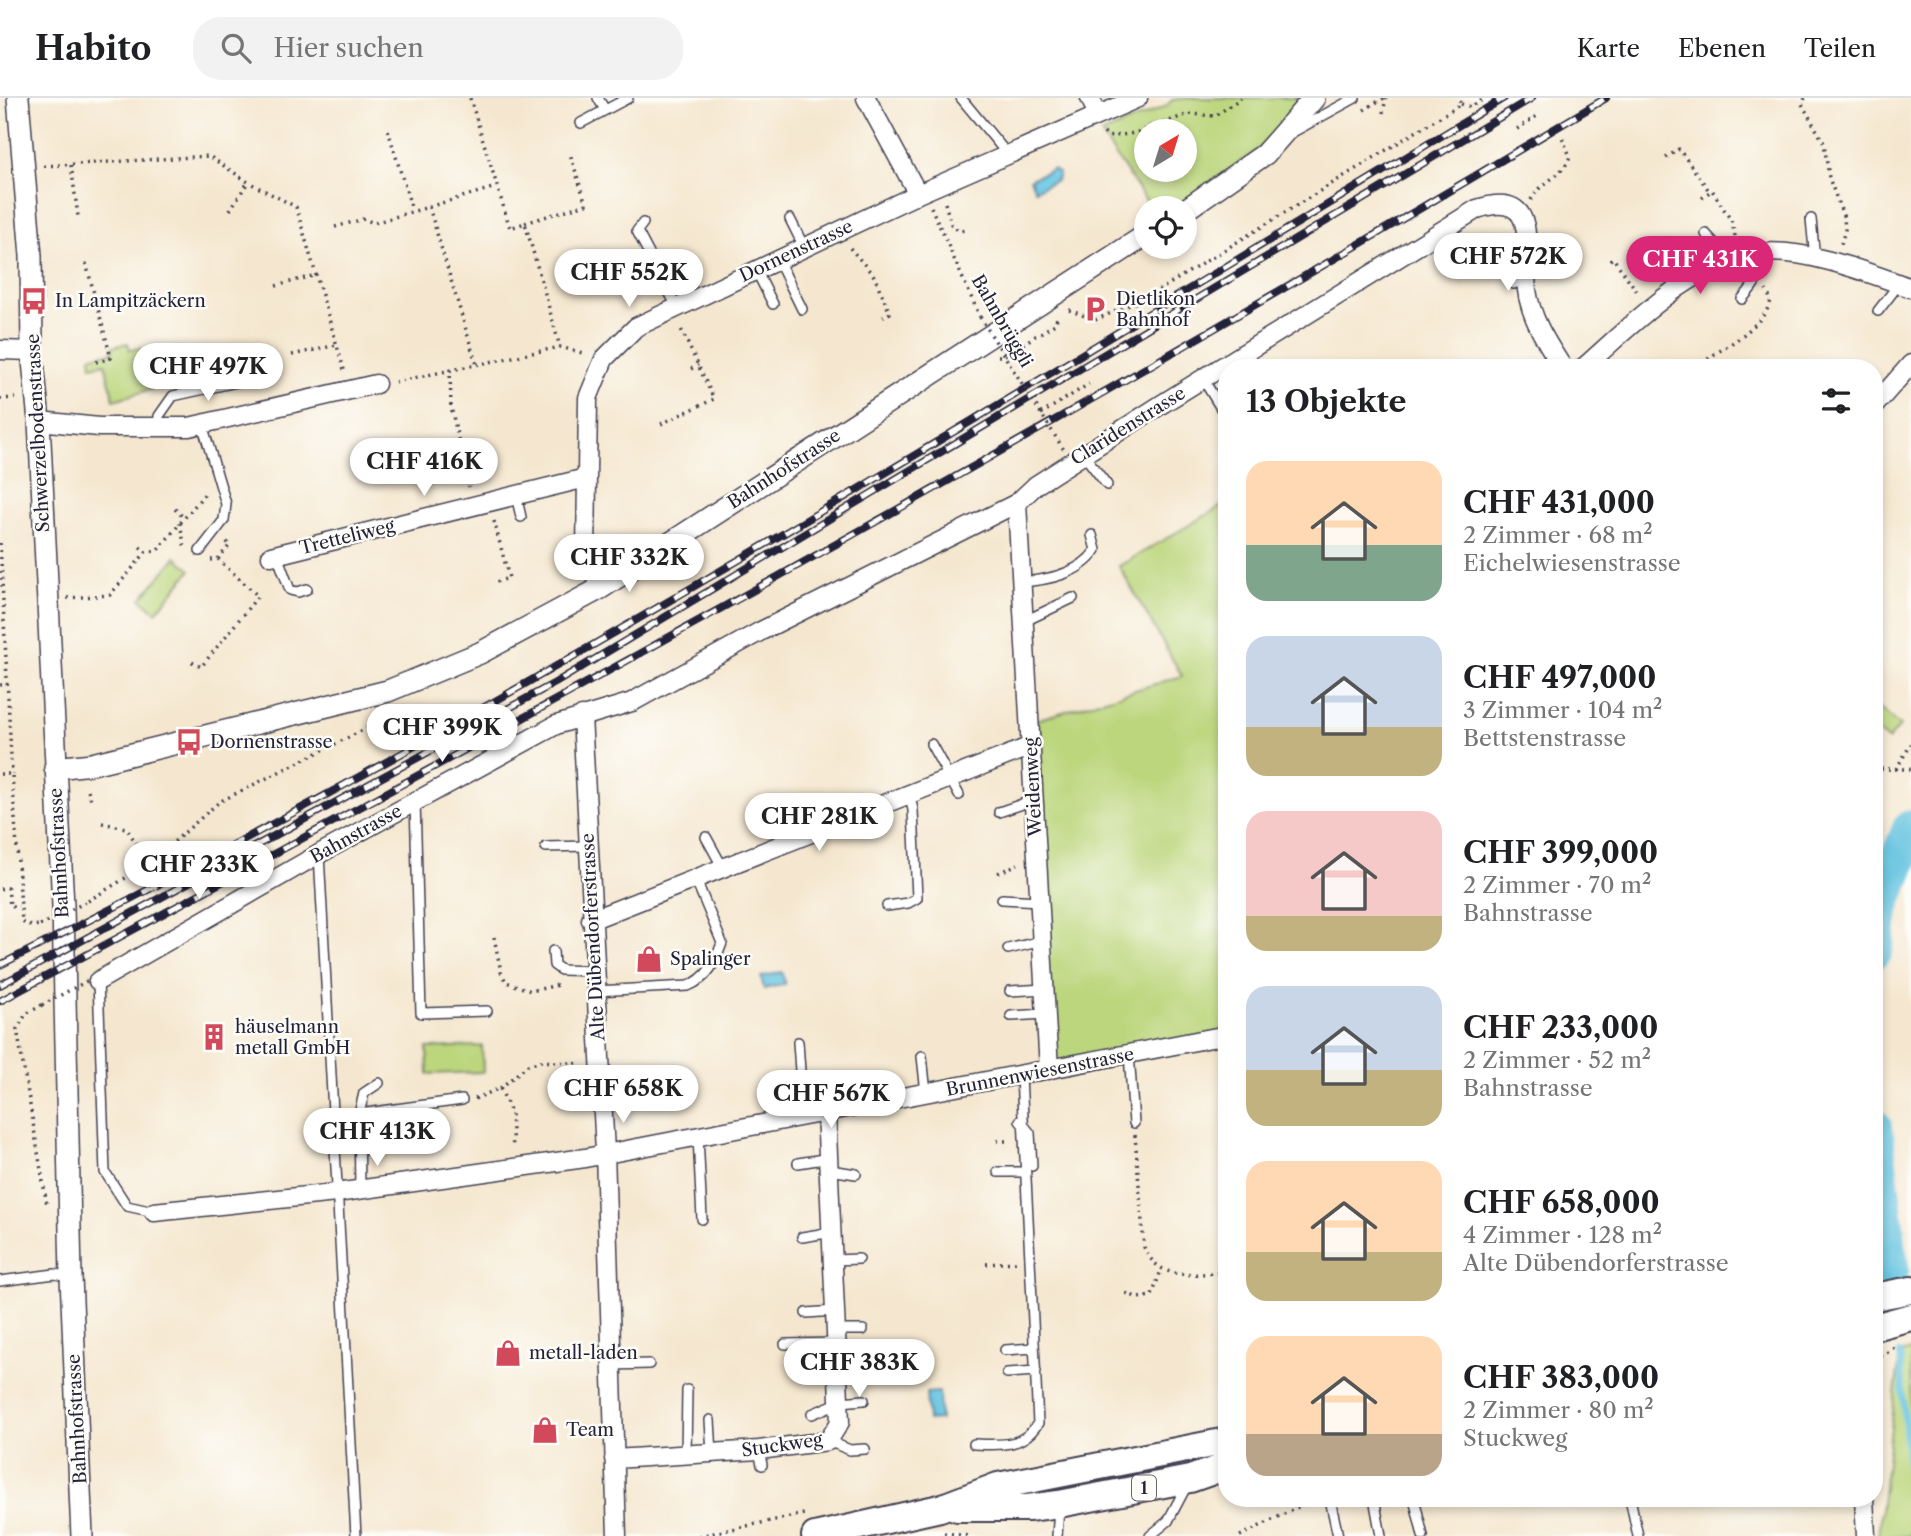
<!DOCTYPE html>
<html lang="de">
<head>
<meta charset="utf-8">
<style>
	:root { --surface:#fff; --page:#f2f2f2; --text:#202124; --muted:#757577; --line:#e0e0e0; --accent:#db2777 }
	body { margin:0; font-family:"Libre Caslon Text",serif; background:var(--page); color:var(--text); height:100vh; display:flex; flex-direction:column; font-size:26px; white-space:nowrap }
	* { box-sizing:border-box; margin:0 }
	p { font-size:23px; color:var(--muted) }
	.icon { flex:none; width:38px; height:38px; fill:none; stroke:currentColor; stroke-width:2; stroke-linecap:round; stroke-linejoin:round }
	.map { position:relative; flex:1; overflow:hidden }
	.sheet { position:absolute; left:1218px; top:261px; width:665px; height:1148px; display:flex; flex-direction:column; background:var(--surface); border-radius:28px; box-shadow:0 4px 10px #0003 }
	.sheet>* { flex:none }
	.needle { width:46px; rotate:38deg }
	.controls { position:absolute; left:1134px; top:21px; display:grid; gap:14px }
	.controls a { display:grid; place-items:center; width:63px; height:63px; border-radius:50%; background:var(--surface); box-shadow:0 4px 10px #0003; font-size:35px }
	.price { position:absolute; translate:-50% -60px; padding:0 16px; border-radius:24px; background:#fff; color:#222; font-size:23px; line-height:46px; filter:drop-shadow(0 2px 4px #0008) }
	.price::after { content:''; position:absolute; left:50%; top:42px; width:21px; height:16px; margin-left:-10px; background:inherit; clip-path:polygon(0 0,100% 0,50% 100%) }
	.price.current { background:var(--accent); color:#fff }
	ul { padding:0; list-style:none }
	li { display:flex; align-items:center; gap:21px; height:175px; padding:0 28px }
	li span { display:grid; place-items:center; flex:none; width:196px; height:140px; border-radius:21px; color:#555 }
	li>.icon { margin-inline-start:auto }
	span .icon { width:84px; height:84px; fill:#fffc; stroke-width:1 }
	li b { font-size:30px }
	h2 { display:flex; justify-content:space-between; align-items:center; height:84px; padding:0 28px; font-size:30px }
	header { display:flex; align-items:center; gap:42px; box-sizing:border-box; height:98px; padding:0 35px; background:var(--surface); border-bottom:2px solid var(--line) }
	header strong { font-size:33px }
	nav { display:flex; gap:38px; margin-inline-start:auto; font-size:24px }
	.search { width:490px; height:63px; background:var(--page); display:flex; align-items:center; gap:18px; box-sizing:border-box; padding:0 24px; border-radius:28px; color:var(--muted); font-size:26px }
	.map>svg:first-child { display:block }
	.green { fill:#bbd67c; stroke:#6e7c5c; stroke-width:2; fill-rule:evenodd }
	.water { fill:#62c2e0; stroke:#42728e; stroke-width:2 }
	.lines { fill:none; stroke-linecap:round; stroke-linejoin:round }
	.stream { stroke:#62c2e0; stroke-width:6 }
	.river { stroke:#62c2e0; stroke-width:38 }
	.service-casing { stroke:#424051; stroke-width:12 }
	.minor-casing { stroke:#424051; stroke-width:21 }
	.tertiary-casing { stroke:#424051; stroke-width:24 }
	.primary-casing { stroke:#424051; stroke-width:30 }
	.path { stroke:#424051; stroke-width:3.5; stroke-dasharray:2 5; stroke-linecap:butt }
	.service { stroke:#fff; stroke-width:9 }
	.minor { stroke:#fff; stroke-width:18 }
	.tertiary { stroke:#fff; stroke-width:21 }
	.primary { stroke:#fff; stroke-width:26 }
	.rail-casing { stroke:#22223b; stroke-width:8 }
	.rail { stroke:#fdfcf7; stroke-width:5; stroke-dasharray:16; stroke-linecap:butt }
	.path-bridge { stroke:#424051; stroke-width:3.5; stroke-dasharray:2 5; stroke-linecap:butt }
	.labels { text-anchor:middle; dominant-baseline:central; stroke-width:5; stroke-linejoin:round; paint-order:stroke }
	.shield { fill:#fdfcf7; stroke:#646373; stroke-width:2 }
	.shield-label { font-size:16px; font-weight:bold; fill:#22223b }
	.street-label { font-size:18px; fill:#22223b; stroke:#fdfcf7 }
	.poi-label { font-size:18px; fill:#22223b; stroke:#fdfcf7; text-anchor:start }
</style>
</head>
<body>
<header>
<strong>Habito</strong>
<div class="search"><svg class="icon" aria-label="search" viewBox="0 0 24 24"><circle cx="10" cy="10" r="6"/><path d="M15 15l6 6"/></svg>Hier suchen</div>
<nav><a>Karte</a><a>Ebenen</a><a>Teilen</a></nav>
</header>
<div class="map">
<svg width="1911" height="1438" viewBox="0 0 1911 1438">
	<rect width="100%" height="100%" fill="#fdfcf7"/>
	<filter id="ink" filterUnits="userSpaceOnUse"><feTurbulence type="fractalNoise" baseFrequency=".0143" numOctaves="2"/><feDisplacementMap in="SourceGraphic" scale="14" xChannelSelector="R" yChannelSelector="G"/><feConvolveMatrix kernelMatrix="1 2 1 2 8 2 1 2 1" color-interpolation-filters="sRGB"/></filter>
	<filter id="wash" filterUnits="userSpaceOnUse"><feTurbulence type="fractalNoise" baseFrequency=".00686" numOctaves="4" result="noise"/><feDisplacementMap in="SourceGraphic" scale="28" xChannelSelector="R" yChannelSelector="G"/><feGaussianBlur stdDeviation="1.57" result="paint"/><feColorMatrix in="noise" values="0 0 0 0 0 0 0 0 0 0 0 0 0 0 0 0 0 1.4 0 .05"/><feComposite in="paint" operator="in"/></filter>
	<g filter="url(#wash)">
		<rect width="100%" height="100%" fill="#f5e7cf"/>
		<path class="green" d="M1187 0H1305L1259 51 1175 110H1151L1101 36 1167 8 1172 2ZM1146 33H1185V72H1146Z
			M128 245 130 252 140 250 152 291 114 302 105 265 92 268 91 258 113 254 112 249Z
			M1227 405V937L1049 972 1029 624 1182 578 1119 468Z
			M176 459 191 472 156 514 141 501Z
			M1874 606 1900 628 1888 642 1874 631Z
			M482 948 483 974 428 976 427 950Z
			M1911 1252V1438H1878L1900 1255Z"/>
		<path class="water" d="M1053 71 1059 75 1057 82 1035 92 1030 81Z
			M782 874 785 886 764 891 761 879Z
			M939 1294 940 1322 928 1323 926 1295Z"/>
		<g class="lines">
			<path class="stream" d="M1900 1255 1911 1415"/>
			<path class="river" d="M1874 852 1881 807 1911 731
				M1874 1030 1890 1172"/>
		</g>
	</g>
	<g filter="url(#ink)">
		<g class="lines">
			<defs>
				<path id="service" d="M598 0 605 12
					M961 0 1008 57
					M581 25 628 0
					M1291 35 1355 0
					M790 121 804 149
					M1811 121 1815 161
					M643 125 637 133 677 209
					M1706 136 1730 162
					M778 162 802 211
					M756 172 773 206
					M1514 186 1527 180
					M1742 201C1754 188 1765 173 1761 155
					M1878 213 1899 186
					M1203 281 1227 320
					M158 330 159 318 173 298 273 276
					M1084 357 1107 387
					M516 397 521 419
					M200 453 224 422 226 406 202 326
					M277 457 290 492 298 494 307 491
					M1021 484C1048 482 1080 476 1096 452L1092 437
					M1023 524 1073 500
					M931 646 959 697
					M415 703 421 915 487 913
					M999 714 1034 702
					M771 718 784 746
					M706 739 723 770
					M546 749 587 748
					M319 756 356 1438
					M1002 801 1039 803
					M887 808 908 805 917 800 913 712 910 698
					M1008 851 1042 843
					M553 853 554 867 561 872 595 873
					M98 883 105 1074 127 1108 154 1114
					M596 893 688 888C708 880 715 865 722 845L696 782
					M1010 893 1045 891
					M1011 918 1046 916
					M798 944 803 1017
					M1129 956 1134 1025
					M922 958 926 995
					M359 1016 364 995 379 985
					M1020 1023 1030 1035 1032 1068
					M698 1038 702 1121
					M798 1065 830 1060
					M830 1072 856 1076
					M998 1074H1024
					M360 1092 359 1016 462 1002
					M802 1139 833 1134
					M834 1162 859 1161
					M0 1183 55 1176 69 1179
					M806 1215 836 1213
					M837 1232H863
					M785 1246 837 1245
					M1005 1252 1034 1250
					M611 1267 649 1266
					M1007 1275 1036 1273
					M812 1316 840 1304 864 1302
					M710 1322 712 1355
					M828 1343 850 1352 865 1351
					M974 1346C1000 1347 1023 1350 1038 1325L1021 978
					M759 1352 762 1367
					M686 1357 687 1292
					M1374 1400 1381 1438
					M1414 1400 1423 1438
					M1630 1400 1638 1438
					M1331 1406 1338 1438
					M1057 1438 1059 1410
					M1150 1438 1168 1423 1187 1387"/>
				<path id="minor" d="M866 0 918 96
					M1090 0 1098 17
					M0 252 32 253
					M1583 270C1632 227 1694 162 1760 155 1806 150 1869 175 1911 190
					M1874 308 1911 266
					M39 323 99 329H189L376 286
					M1017 405 1049 972
					M271 458 586 380
					M601 490 586 457 588 300 604 261 636 229 918 96 1138 0
					M582 618 605 1054 617 1438
					M591 822 1031 648
					M98 883 319 756 556 627 632 604 761 533 1017 405 1036 387 1162 306 1477 111C1544 89 1522 156 1527 192 1531 221 1547 245 1563 270
					M154 1114 336 1095 585 1060 1227 937
					M614 1361 759 1352 828 1343 840 1324 826 1013
					M1864 1400 1866 1438"/>
				<path id="tertiary" d="M18 0 31 158 32 253 39 323 63 808 71 1179 82 1438
					M1185 112 1265 56 1314 0
					M55 670 92 666 388 593 480 555 601 490 1146 137"/>
				<path id="primary" d="M1874 1199 1911 1192
					M1874 1229 1911 1219
					M957 1410H1028L1059 1406 1190 1381 1227 1368
					M815 1438 940 1410 998 1388 1227 1343"/>
			</defs>
			<use href="#service" class="service-casing"/>
			<use href="#minor" class="minor-casing"/>
			<use href="#tertiary" class="tertiary-casing"/>
			<use href="#primary" class="primary-casing"/>
			<path class="path" d="M470 0 510 130 525 125 560 249
				M1805 0 1802 6 1824 45 1829 80 1844 120 1845 132 1841 146
				M1461 6 1470 9 1486 0
				M1364 12 1384 0
				M1383 15 1386 0
				M1517 31 1537 18
				M388 32 412 112
				M1104 35 1108 39 1135 35 1189 16 1215 18 1241 0
				M1666 60 1679 51 1710 94
				M71 67 78 118
				M44 68 209 58 248 84 296 109 345 275
				M1702 100 1712 92 1732 124 1736 143
				M1531 102C1541 83 1564 78 1570 58L1562 39
				M945 105 951 126 959 133 966 132
				M429 109 476 265
				M931 109 980 219
				M230 112 248 84
				M525 125 586 106 570 56
				M335 129 364 121 374 125 496 89
				M850 150 874 178 890 215 883 219
				M1610 162 1613 160 1639 196
				M86 165 111 260 96 264
				M276 188 316 177
				M1069 212 1095 222 1148 199 1461 6 1458 0
				M292 257 337 247
				M998 258H1003L1055 226 1057 220
				M1689 270C1713 258 1765 229 1771 202L1766 192
				M450 271 451 309 469 389
				M691 271 698 267
				M149 284 245 263
				M395 284 560 249 586 256
				M0 301 15 300
				M1041 316 1089 286
				M661 326 714 301 680 229
				M175 411 184 420
				M494 423 509 480 496 484
				M180 425 185 450
				M0 445 12 676
				M140 449 146 454
				M218 461 230 447 225 442
				M67 500 110 497 146 454 157 453 207 393
				M192 564 201 569 258 498 218 461 211 462
				M0 587 7 586
				M1874 671H1911
				M1896 671 1911 646
				M0 676H12L22 824 31 828 40 827
				M88 692 91 702
				M102 725 126 730 150 765
				M998 775 1018 766
				M0 791 8 790 10 808H19
				M88 803 150 765 219 704 371 628 379 618
				M494 839 501 874 506 884 531 893 558 887
				M42 907 26 916 17 931 47 1107
				M500 990 528 967 541 963 582 966
				M475 1001 500 990 511 1014 513 1051
				M1135 1037 1144 1149C1159 1185 1194 1176 1227 1174
				M997 1043H1009
				M986 1166 1016 1164
				M1126 1195 1138 1200 1152 1198 1161 1172
				M1874 1260 1883 1258 1894 1249
				M944 1435 969 1438
				M699 1438 804 1416
				M1240 1438 1316 1400"/>
			<use href="#service" class="service"/>
			<use href="#minor" class="minor"/>
			<use href="#tertiary" class="tertiary"/>
			<use href="#primary" class="primary"/>
			<defs>
				<path id="rail" d="M0 867C519 610 1009 298 1504 0
					M0 887 555 585 1532 0
					M0 903C542 614 1079 316 1606 0"/>
			</defs>
			<use href="#rail" class="rail-casing"/>
			<use href="#rail" class="rail"/>
			<path class="path-bridge" d="M980 219 1064 352
				M40 827 88 803
				M42 907 87 883"/>
		</g>
	</g>
	<defs>
		<symbol id="bus-bare" viewBox="-9 -9 18 18"><path d="M-5-6H5V4H4V6H2V4H-2V6H-4V4H-5ZM-3.5-4V0h7V-4ZM-3.5 1.2v1.5H-2V1.2ZM2 1.2v1.5H3.5V1.2Z" fill="#d1495b" stroke="#fdfcf7" stroke-width="2.5" paint-order="stroke"/></symbol>
		<symbol id="parking-bare" viewBox="-9 -9 18 18"><path d="M-3.5-5.5H1a3.5 3.5 0 0 1 0 7H-1V5.5H-3.5ZM-1-3.4V-.6H.8a1.4 1.4 0 0 0 0-2.8Z" fill="#d1495b" stroke="#fdfcf7" stroke-width="2.5" paint-order="stroke"/></symbol>
		<symbol id="shop-bare" viewBox="-9 -9 18 18"><path d="M-5-2.5h2.3a2.7 3.5 0 0 1 5.4 0H5L5.5 6h-11ZM-1.5-2.5h3a1.5 2.3 0 0 0-3 0Z" fill="#d1495b" stroke="#fdfcf7" stroke-width="2.5" paint-order="stroke"/></symbol>
		<symbol id="building-bare" viewBox="-9 -9 18 18"><path d="M-4-6H4V6H1V3H-1V6H-4ZM-2.5-4.3h1.7v1.8h-1.7ZM.8-4.3h1.7v1.8H.8ZM-2.5-1h1.7V.8h-1.7ZM.8-1h1.7V.8H.8Z" fill="#d1495b" stroke="#fdfcf7" stroke-width="2.5" paint-order="stroke"/></symbol>
	</defs>
	<g fill-rule="evenodd">
		<use href="#bus-bare" x="15" y="184" width="38" height="38"/>
		<use href="#parking-bare" x="1076" y="192" width="38" height="38"/>
		<use href="#bus-bare" x="170" y="625" width="38" height="38"/>
		<use href="#shop-bare" x="630" y="842" width="38" height="38"/>
		<use href="#building-bare" x="195" y="920" width="38" height="38"/>
		<use href="#shop-bare" x="489" y="1236" width="38" height="38"/>
		<use href="#shop-bare" x="526" y="1313" width="38" height="38"/>
	</g>
	<g class="labels">
		<rect class="shield" x="1132" y="1377.5" width="24" height="25" rx="5"/>
		<g class="shield-label">
			<text x="1144" y="1390">1</text>
		</g>
		<g class="street-label">
			<text transform="translate(796 153) rotate(-25)">Dornenstrasse</text>
			<text transform="translate(1002 223) rotate(60)">Bahnbrüggli</text>
			<text transform="translate(1128 328) rotate(-32)">Claridenstrasse</text>
			<text transform="translate(38 335) rotate(-93)">Schwerzelbodenstrasse</text>
			<text transform="translate(784 371) rotate(-33)">Bahnhofstrasse</text>
			<text transform="translate(347 439) rotate(-14)">Tretteliweg</text>
			<text transform="translate(1033 689) rotate(-93)">Weidenweg</text>
			<text transform="translate(356 736) rotate(-29)">Bahnstrasse</text>
			<text transform="translate(59 755) rotate(-93)">Bahnhofstrasse</text>
			<text transform="translate(593 839) rotate(-93)">Alte Dübendorferstrasse</text>
			<text transform="translate(1040 974) rotate(-11)">Brunnenwiesenstrasse</text>
			<text transform="translate(77 1321) rotate(-93)">Bahnhofstrasse</text>
			<text transform="translate(782 1347) rotate(-8)">Stuckweg</text>
		</g>
		<g class="poi-label">
			<text x="1116" y="201">Dietlikon<tspan x="1116" dy="21">Bahnhof</tspan></text>
			<text x="55" y="203">In Lampitzäckern</text>
			<text x="210" y="644">Dornenstrasse</text>
			<text x="670" y="861">Spalinger</text>
			<text x="235" y="929">häuselmann<tspan x="235" dy="21">metall GmbH</tspan></text>
			<text x="529" y="1255">metall-laden</text>
			<text x="566" y="1332">Team</text>
		</g>
	</g>
</svg>
<div class="controls">
<a><svg class="needle" viewBox="-14 -14 28 28"><path d="M0-13l5 13h-10z" fill="#e53935"/><path d="M0 13l5-13h-10z" fill="#757577"/></svg></a>
<a><svg class="icon" aria-label="locate" viewBox="0 0 24 24"><circle cx="12" cy="12" r="6"/><path d="M12 2v4M12 18v4M2 12h4M18 12h4"/></svg></a>
</div>
<b class="price" style="left:1508px;top:195px">CHF 572K</b>
<b class="price current" style="left:1700px;top:198px">CHF 431K</b>
<b class="price" style="left:629px;top:211px">CHF 552K</b>
<b class="price" style="left:208px;top:305px">CHF 497K</b>
<b class="price" style="left:424px;top:400px">CHF 416K</b>
<b class="price" style="left:629px;top:496px">CHF 332K</b>
<b class="price" style="left:442px;top:666px">CHF 399K</b>
<b class="price" style="left:819px;top:755px">CHF 281K</b>
<b class="price" style="left:199px;top:803px">CHF 233K</b>
<b class="price" style="left:623px;top:1027px">CHF 658K</b>
<b class="price" style="left:831px;top:1032px">CHF 567K</b>
<b class="price" style="left:377px;top:1070px">CHF 413K</b>
<b class="price" style="left:859px;top:1301px">CHF 383K</b>
<section class="sheet">
<h2>13 Objekte<svg class="icon" aria-label="filters" viewBox="0 0 24 24"><path d="M4 7h16M4 17h16"/><circle cx="9" cy="7" r="2"/><circle cx="15" cy="17" r="2"/></svg></h2>
<ul>
<li><span style="background:linear-gradient(#ffd9b3 60%,#7fa58c 0)"><svg class="icon" aria-label="home" viewBox="0 0 24 24"><path d="M3 11l9-7 9 7M6 9v11h12V9"/></svg></span><div><b>CHF 431,000</b><p>2 Zimmer · 68 m²</p><p>Eichelwiesenstrasse</p></div></li>
<li><span style="background:linear-gradient(#c9d6e8 65%,#c2b280 0)"><svg class="icon" aria-label="home" viewBox="0 0 24 24"><path d="M3 11l9-7 9 7M6 9v11h12V9"/></svg></span><div><b>CHF 497,000</b><p>3 Zimmer · 104 m²</p><p>Bettstenstrasse</p></div></li>
<li><span style="background:linear-gradient(#f6c9c9 75%,#c2b280 0)"><svg class="icon" aria-label="home" viewBox="0 0 24 24"><path d="M3 11l9-7 9 7M6 9v11h12V9"/></svg></span><div><b>CHF 399,000</b><p>2 Zimmer · 70 m²</p><p>Bahnstrasse</p></div></li>
<li><span style="background:linear-gradient(#c9d6e8 60%,#c2b280 0)"><svg class="icon" aria-label="home" viewBox="0 0 24 24"><path d="M3 11l9-7 9 7M6 9v11h12V9"/></svg></span><div><b>CHF 233,000</b><p>2 Zimmer · 52 m²</p><p>Bahnstrasse</p></div></li>
<li><span style="background:linear-gradient(#ffd9b3 65%,#c2b280 0)"><svg class="icon" aria-label="home" viewBox="0 0 24 24"><path d="M3 11l9-7 9 7M6 9v11h12V9"/></svg></span><div><b>CHF 658,000</b><p>4 Zimmer · 128 m²</p><p>Alte Dübendorferstrasse</p></div></li>
<li><span style="background:linear-gradient(#ffd9b3 70%,#b9a48a 0)"><svg class="icon" aria-label="home" viewBox="0 0 24 24"><path d="M3 11l9-7 9 7M6 9v11h12V9"/></svg></span><div><b>CHF 383,000</b><p>2 Zimmer · 80 m²</p><p>Stuckweg</p></div></li>
</ul>
</section>
</div>
</body>
</html>
